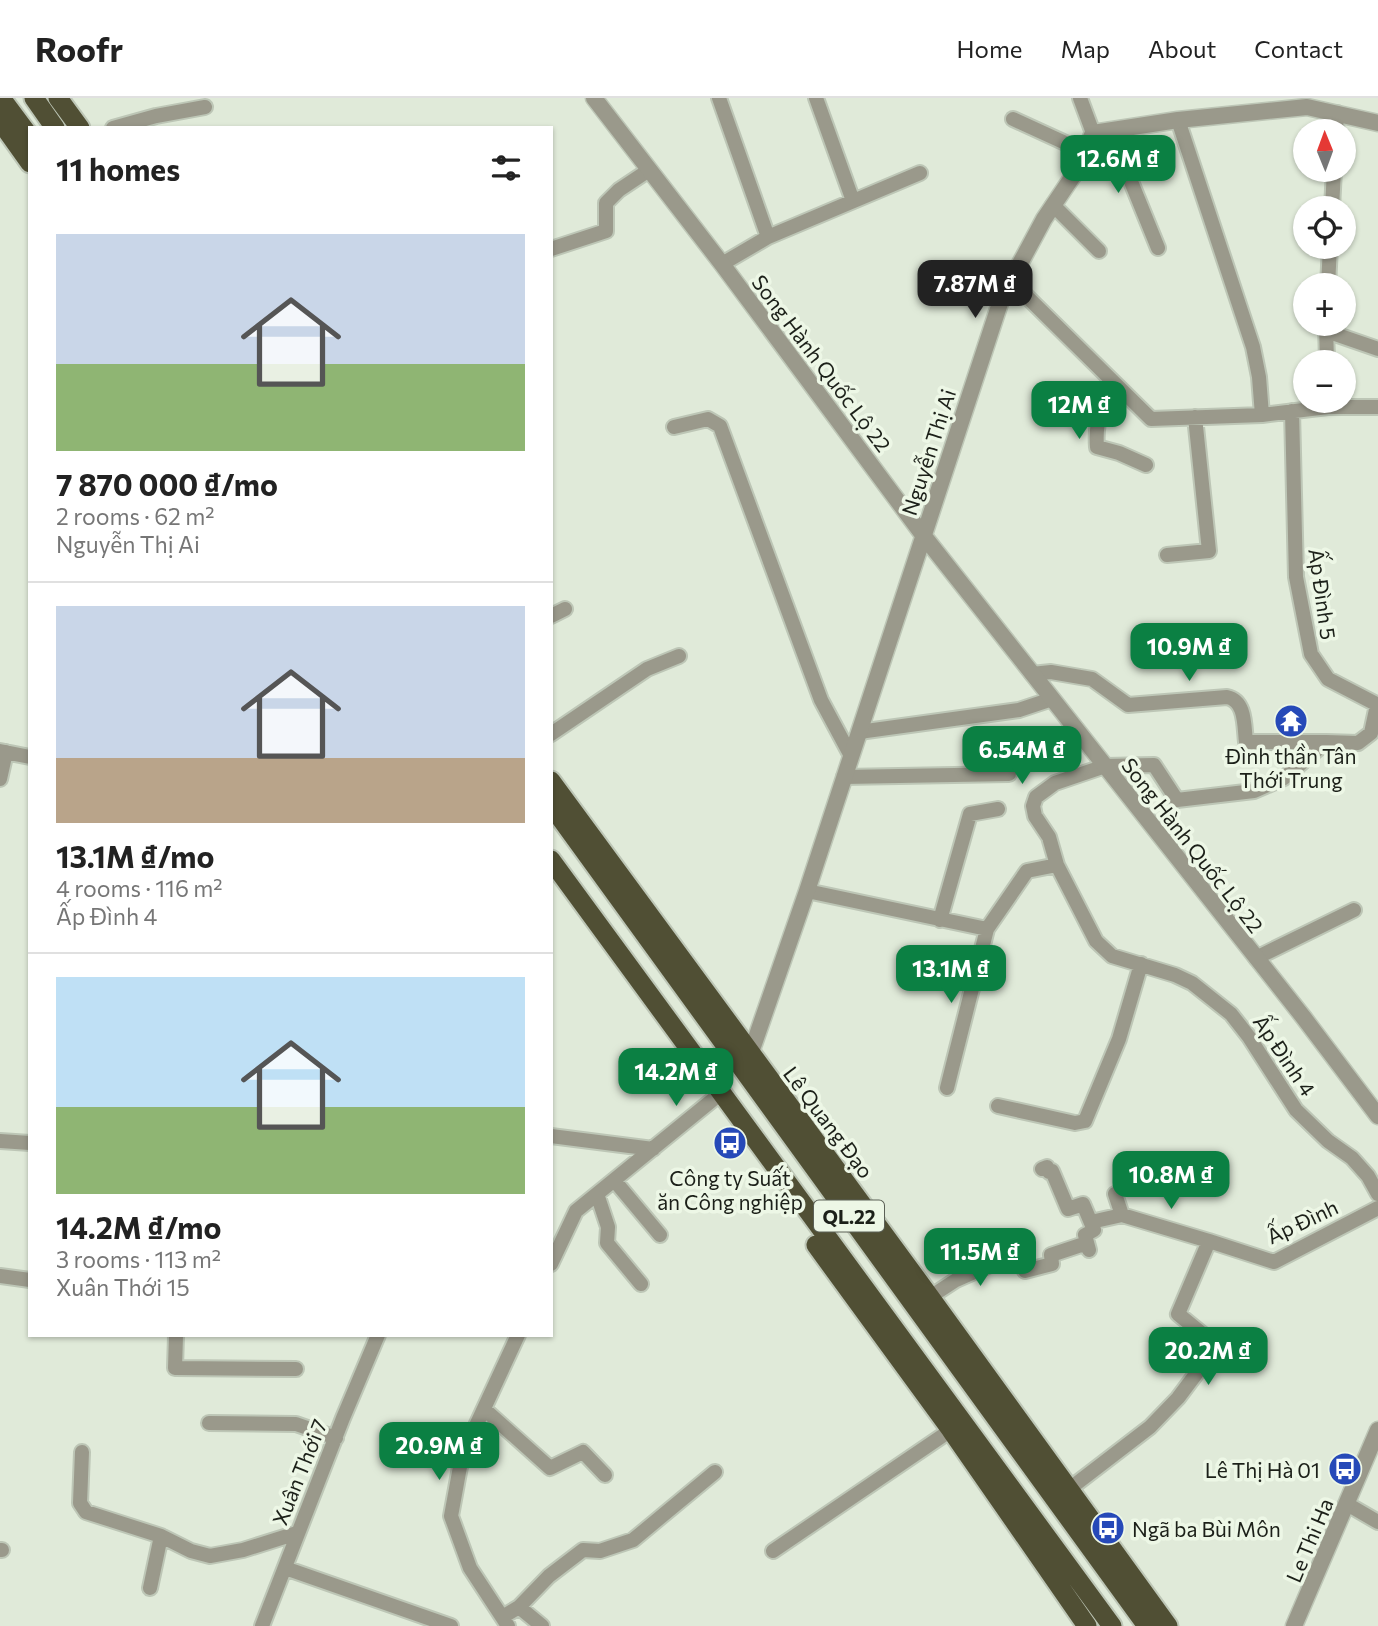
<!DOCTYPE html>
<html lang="en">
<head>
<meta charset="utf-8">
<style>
	:root { --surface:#fff; --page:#f6f6f6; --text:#222; --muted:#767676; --line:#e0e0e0; --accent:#0b8043 }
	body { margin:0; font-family:Commissioner,sans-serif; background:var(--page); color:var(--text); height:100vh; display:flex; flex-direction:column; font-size:26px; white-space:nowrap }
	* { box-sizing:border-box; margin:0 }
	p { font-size:23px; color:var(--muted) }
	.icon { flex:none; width:38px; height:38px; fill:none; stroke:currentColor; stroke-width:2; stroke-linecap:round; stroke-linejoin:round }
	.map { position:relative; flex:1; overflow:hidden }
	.side { position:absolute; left:28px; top:28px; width:525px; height:1211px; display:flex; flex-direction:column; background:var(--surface); border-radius:0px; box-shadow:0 2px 5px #0004 }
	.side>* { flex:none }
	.needle { width:46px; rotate:359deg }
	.controls { position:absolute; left:1293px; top:21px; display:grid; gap:14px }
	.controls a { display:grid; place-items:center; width:63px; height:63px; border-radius:50%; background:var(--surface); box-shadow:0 2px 5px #0004; font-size:35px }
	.price { position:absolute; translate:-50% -60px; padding:0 16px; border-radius:14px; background:var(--accent); color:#fff; font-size:23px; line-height:46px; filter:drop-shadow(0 2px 4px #0008) }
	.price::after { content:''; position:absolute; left:50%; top:42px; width:21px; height:16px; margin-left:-10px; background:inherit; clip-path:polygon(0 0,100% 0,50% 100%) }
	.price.on { background:#222; color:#fff }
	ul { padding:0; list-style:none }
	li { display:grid; align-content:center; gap:14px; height:371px; padding:0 28px }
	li+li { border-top:2px solid var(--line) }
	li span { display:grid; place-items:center; height:217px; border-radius:0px; color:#555 }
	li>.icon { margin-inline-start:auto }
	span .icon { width:126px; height:126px; fill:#fffc; stroke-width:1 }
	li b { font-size:30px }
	h2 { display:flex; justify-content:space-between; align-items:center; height:84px; padding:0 28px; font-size:30px }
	header { display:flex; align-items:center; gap:42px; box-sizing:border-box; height:98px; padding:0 35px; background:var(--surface); border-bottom:2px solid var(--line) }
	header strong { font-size:33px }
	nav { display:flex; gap:38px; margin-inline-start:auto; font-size:24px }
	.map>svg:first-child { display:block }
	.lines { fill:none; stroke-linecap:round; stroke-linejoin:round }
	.minor-casing { stroke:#bdc6b6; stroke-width:18 }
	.tertiary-casing { stroke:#bdc6b6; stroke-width:19 }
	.trunk-casing { stroke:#bdc6b6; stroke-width:23 }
	.minor { stroke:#9a998b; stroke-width:14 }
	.tertiary { stroke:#9a998b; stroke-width:16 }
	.trunk { stroke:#504f34; stroke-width:19 }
	.labels { text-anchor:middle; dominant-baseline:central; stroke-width:7; stroke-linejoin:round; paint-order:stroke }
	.shield { fill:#edf7e6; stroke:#5b6056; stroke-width:2 }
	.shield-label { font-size:19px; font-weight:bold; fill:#1c2019 }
	.street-label { font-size:21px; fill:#1c2019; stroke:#edf7e6 }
	.poi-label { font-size:21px; fill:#1c2019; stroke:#edf7e6 }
</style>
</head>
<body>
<header>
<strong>Roofr</strong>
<nav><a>Home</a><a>Map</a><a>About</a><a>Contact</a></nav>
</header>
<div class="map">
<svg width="1378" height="1528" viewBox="0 0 1378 1528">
	<rect width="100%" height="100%" fill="#e0ead9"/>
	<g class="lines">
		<defs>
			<path id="minor" d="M719 0 768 139
				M816 0 853 103
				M1080 0 1093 35
				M1013 21 1085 54
				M1178 22 1253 249 1259 279 1262 317
				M113 30 156 18 205 9
				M1110 32 1158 150
				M1336 33 1337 15
				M1053 107 1099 153
				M1332 110 1334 72
				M551 151 606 133V105L619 92 649 72
				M722 166 768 139 920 75
				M1011 183 1151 321 1262 317 1328 309
				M1328 187 1330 149
				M1326 227 1327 264
				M1326 233 1378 251
				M1123 294C1100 309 1095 322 1097 349L1119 355 1146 367
				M1328 303V309H1378
				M1292 313 1296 479 1311 556 1328 581 1378 607
				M674 329 708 321 720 328 821 602 851 658
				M1167 457 1209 453 1195 319
				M551 518 565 511
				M1032 576 1051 574 1092 581 1128 607 1227 599C1246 603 1244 628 1246 644H1326
				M859 634 1019 612 1052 601
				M551 636 647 571 679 558
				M0 653 30 659
				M844 679 1009 676
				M0 681 6 654
				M1057 767 1049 739 1035 718 1033 708 1036 699 1055 685 1105 668 1154 667 1177 702 1254 693 1284 680 1326 644 1358 645 1371 635 1377 607
				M807 793 987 831 1027 773 1057 767 1096 843 1112 858 1175 877 1192 885 1231 916 1249 939 1296 1012 1328 1043 1352 1060 1368 1078 1378 1096
				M940 822 970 716 998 711
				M1256 860 1354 812
				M947 990 987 831
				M998 1008 1075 1025 1085 1023 1119 941 1141 866
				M551 1038 653 1051
				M0 1043 30 1045
				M1042 1071 1047 1069 1049 1074 1052 1073 1068 1111 1083 1106 1094 1132 1085 1137 1089 1152
				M614 1082 660 1137
				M597 1096 608 1129 607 1145 641 1186
				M1115 1096 1122 1117
				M1091 1124 1122 1117 1209 1143
				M551 1166 576 1113 721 995
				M0 1178 30 1182
				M930 1199 956 1182 1017 1155 1025 1173 1052 1166 1051 1157 1087 1145
				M176 1237 175 1270 296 1271
				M1217 1248 1245 1266
				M484 1311 550 1370 583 1354 605 1377
				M209 1325 296 1326 336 1340
				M82 1354 80 1405 86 1414 161 1438 191 1453 210 1458 243 1452 297 1435
				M1068 1392 1150 1329 1178 1300 1217 1248 1178 1216 1209 1143 1274 1164 1378 1110
				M1347 1406 1378 1424
				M0 1452H2
				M773 1453 951 1332
				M285 1470 451 1528
				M150 1490 161 1438
				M519 1509 542 1528
				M504 1518 519 1509 549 1478 583 1452 600 1453 633 1442 715 1374
				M262 1528 343 1320 378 1237
				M508 1528 470 1470 451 1418 462 1358 518 1237"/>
			<path id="tertiary" d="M594 0 722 166 923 437 1304 920 1378 1018
				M748 963 807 793 1002 199 1044 121 1075 75 1093 35 1178 22 1307 9 1378 25
				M1294 1528 1378 1332"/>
			<path id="trunk" d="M1 0 30 39
				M34 0 55 30
				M58 0 80 30
				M0 23 30 65
				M551 683 930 1199 1168 1528
				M551 707 1147 1528
				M551 762 1112 1528
				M816 1147 951 1332 1087 1528"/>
		</defs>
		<use href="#minor" class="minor-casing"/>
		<use href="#tertiary" class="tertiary-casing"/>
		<use href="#trunk" class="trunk-casing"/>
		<use href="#minor" class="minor"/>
		<use href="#tertiary" class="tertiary"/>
		<use href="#trunk" class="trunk"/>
	</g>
	<defs>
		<symbol id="temple-disc" viewBox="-11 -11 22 22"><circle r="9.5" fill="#2649b8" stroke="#edf7e6"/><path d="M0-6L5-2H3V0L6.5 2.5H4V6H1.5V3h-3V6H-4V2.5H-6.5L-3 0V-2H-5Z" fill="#fff"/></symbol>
		<symbol id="bus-disc" viewBox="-11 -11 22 22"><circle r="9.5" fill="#2649b8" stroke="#edf7e6"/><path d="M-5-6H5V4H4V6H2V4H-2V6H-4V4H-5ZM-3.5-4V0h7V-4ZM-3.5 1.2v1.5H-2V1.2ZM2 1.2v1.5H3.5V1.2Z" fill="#fff"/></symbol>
	</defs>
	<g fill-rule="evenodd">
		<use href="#temple-disc" x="1272" y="604" width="38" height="38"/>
		<use href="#bus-disc" x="711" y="1026" width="38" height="38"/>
		<use href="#bus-disc" x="1326" y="1352" width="38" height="38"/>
		<use href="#bus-disc" x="1089" y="1411" width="38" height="38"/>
	</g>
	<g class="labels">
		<rect class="shield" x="814" y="1102.5" width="70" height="31" rx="5"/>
		<g class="shield-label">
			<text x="849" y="1118">QL.22</text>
		</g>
		<g class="street-label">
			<text transform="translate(822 265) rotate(53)">Song Hành Quốc Lộ 22</text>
			<text transform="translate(928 354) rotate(-72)">Nguyễn Thị Ai</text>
			<text transform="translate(1323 496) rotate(82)">Ấp Đình 5</text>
			<text transform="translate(1193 747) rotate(52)">Song Hành Quốc Lộ 22</text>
			<text transform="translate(1285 957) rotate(56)">Ấp Đình 4</text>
			<text transform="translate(829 1024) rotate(53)">Lê Quang Đạo</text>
			<text transform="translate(1302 1123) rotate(-25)">Ấp Đình</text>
			<text transform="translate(299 1374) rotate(-68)">Xuân Thới 7</text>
			<text transform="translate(1309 1442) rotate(-67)">Le Thi Ha</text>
		</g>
		<g class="poi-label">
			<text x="1291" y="657">Đình thần Tân<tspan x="1291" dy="24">Thới Trung</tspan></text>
			<text x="730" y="1079">Công ty Suất<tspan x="730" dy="24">ăn Công nghiệp</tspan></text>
			<text x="1320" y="1371" text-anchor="end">Lê Thị Hà 01</text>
			<text x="1132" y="1430" text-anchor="start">Ngã ba Bùi Môn</text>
		</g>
	</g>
</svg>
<div class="controls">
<a><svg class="needle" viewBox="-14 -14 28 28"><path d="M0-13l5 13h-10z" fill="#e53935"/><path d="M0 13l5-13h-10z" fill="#767676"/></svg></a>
<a><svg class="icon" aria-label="locate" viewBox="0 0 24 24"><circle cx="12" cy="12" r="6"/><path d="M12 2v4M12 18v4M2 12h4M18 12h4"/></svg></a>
<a>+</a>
<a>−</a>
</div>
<b class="price" style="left:1118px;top:97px">12.6M ₫</b>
<b class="price on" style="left:975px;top:222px">7.87M ₫</b>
<b class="price" style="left:1079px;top:343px">12M ₫</b>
<b class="price" style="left:1189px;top:585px">10.9M ₫</b>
<b class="price" style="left:1022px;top:688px">6.54M ₫</b>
<b class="price" style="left:951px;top:907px">13.1M ₫</b>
<b class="price" style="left:676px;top:1010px">14.2M ₫</b>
<b class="price" style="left:1171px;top:1113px">10.8M ₫</b>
<b class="price" style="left:980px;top:1190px">11.5M ₫</b>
<b class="price" style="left:1208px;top:1289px">20.2M ₫</b>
<b class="price" style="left:439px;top:1384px">20.9M ₫</b>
<section class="side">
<h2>11 homes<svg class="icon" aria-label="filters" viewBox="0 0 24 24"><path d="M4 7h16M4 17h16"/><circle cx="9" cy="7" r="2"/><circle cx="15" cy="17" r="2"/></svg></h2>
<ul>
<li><span style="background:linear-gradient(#c9d6e8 60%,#8fb573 0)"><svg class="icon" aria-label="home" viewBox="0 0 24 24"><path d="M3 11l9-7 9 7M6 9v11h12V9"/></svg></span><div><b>7 870 000 ₫/mo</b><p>2 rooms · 62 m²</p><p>Nguyễn Thị Ai</p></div></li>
<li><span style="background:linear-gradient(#c9d6e8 70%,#b9a48a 0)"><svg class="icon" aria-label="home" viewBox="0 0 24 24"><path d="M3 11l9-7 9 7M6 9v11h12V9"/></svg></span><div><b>13.1M ₫/mo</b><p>4 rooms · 116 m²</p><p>Ấp Đình 4</p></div></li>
<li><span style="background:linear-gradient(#bfe0f5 60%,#8fb573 0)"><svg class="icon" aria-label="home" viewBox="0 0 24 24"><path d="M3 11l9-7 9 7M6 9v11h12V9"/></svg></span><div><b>14.2M ₫/mo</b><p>3 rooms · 113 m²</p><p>Xuân Thới 15</p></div></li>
</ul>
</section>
</div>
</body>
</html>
